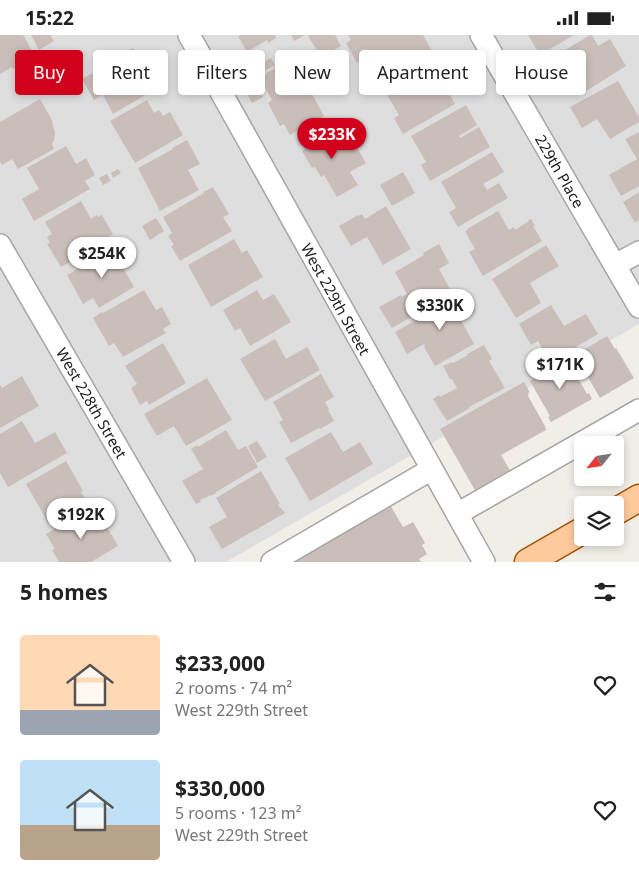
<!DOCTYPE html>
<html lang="en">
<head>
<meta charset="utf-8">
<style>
	:root { --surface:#fff; --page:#f2f2f2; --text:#222; --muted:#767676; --accent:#d1001b }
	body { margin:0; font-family:"Noto Sans",sans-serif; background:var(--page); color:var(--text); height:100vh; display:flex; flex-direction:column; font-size:19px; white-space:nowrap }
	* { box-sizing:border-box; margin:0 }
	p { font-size:16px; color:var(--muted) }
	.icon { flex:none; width:28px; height:28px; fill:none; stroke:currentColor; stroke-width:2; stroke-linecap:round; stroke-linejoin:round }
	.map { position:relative; height:527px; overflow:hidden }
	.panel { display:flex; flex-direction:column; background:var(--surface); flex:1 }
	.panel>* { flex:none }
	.guide { position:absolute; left:15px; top:15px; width:610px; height:45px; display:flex; gap:10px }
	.needle { width:32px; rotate:240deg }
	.controls { position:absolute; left:574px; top:401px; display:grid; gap:10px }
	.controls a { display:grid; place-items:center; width:50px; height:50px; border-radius:5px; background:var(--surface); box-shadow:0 2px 8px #0003; font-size:25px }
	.price { position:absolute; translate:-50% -42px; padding:0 11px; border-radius:18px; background:#fff; color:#222; font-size:16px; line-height:32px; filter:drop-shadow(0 1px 2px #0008) }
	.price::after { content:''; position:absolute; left:50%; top:30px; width:15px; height:11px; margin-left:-8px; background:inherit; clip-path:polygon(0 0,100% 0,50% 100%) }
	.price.active { background:var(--accent); color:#fff }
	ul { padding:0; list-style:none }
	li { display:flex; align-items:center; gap:15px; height:125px; padding:0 20px }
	li span { display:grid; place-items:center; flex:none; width:140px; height:100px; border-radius:5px; color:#555 }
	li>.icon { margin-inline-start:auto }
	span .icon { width:60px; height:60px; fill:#fffc; stroke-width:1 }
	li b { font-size:21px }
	h2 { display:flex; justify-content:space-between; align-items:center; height:60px; padding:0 20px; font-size:21px }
	.pill { padding:0 18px; border-radius:5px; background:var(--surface); box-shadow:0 2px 8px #0003; font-size:18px; line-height:45px }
	.pill.active { background:var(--accent); color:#fff }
	.status { display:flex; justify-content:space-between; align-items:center; height:35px; padding:0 25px; background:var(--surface); direction:ltr }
	.status svg { height:14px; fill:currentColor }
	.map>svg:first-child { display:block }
	.residential { fill:#dfdede }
	.building { fill:#cabeba }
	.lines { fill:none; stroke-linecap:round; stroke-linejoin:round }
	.minor-casing { stroke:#a5a5a5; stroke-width:24 }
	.major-casing { stroke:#9d5500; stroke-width:29 }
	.minor { stroke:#fff; stroke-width:21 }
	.major { stroke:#ffc99e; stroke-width:26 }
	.labels { text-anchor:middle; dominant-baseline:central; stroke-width:4.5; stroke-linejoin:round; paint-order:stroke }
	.street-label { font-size:15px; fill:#212121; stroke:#fff }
</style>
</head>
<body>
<div class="status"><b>15:22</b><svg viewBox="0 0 49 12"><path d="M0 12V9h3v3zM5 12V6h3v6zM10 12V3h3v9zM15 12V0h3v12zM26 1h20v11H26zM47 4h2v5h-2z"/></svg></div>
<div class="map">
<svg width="639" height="527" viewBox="0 0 639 527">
	<rect width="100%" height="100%" fill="#f1ede7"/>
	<path class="residential" d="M0 0H639V289L226 527H0Z"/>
	<path class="building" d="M0 0H23L34 19 19 27 20 29 13 34 12 32 0 39Z
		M31 0H50L54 6 39 15Z
		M240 0H275L276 3 268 8 267 5 247 17 238 1Z
		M291 0H305L294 6Z
		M310 0H335L341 11 321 22 308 1Z
		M348 0H423L433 18 384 46 373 26 362 32 359 26 357 28 346 8 351 5Z
		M528 0H574L540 20Z
		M590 0H592L598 11 610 4 626 31 583 58 572 40 558 49 545 27Z
		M133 13 147 36 140 40 148 53 147 54 149 58 113 79 103 60 94 65 82 44 124 20 123 19Z
		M47 17 52 25 45 29 40 21Z
		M271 23 275 30 264 36 260 29Z
		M438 23 450 43 443 48 455 69 403 99 394 83 399 80 384 55Z
		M292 24 295 31 306 25 318 45 307 50 324 81 290 100 284 89 280 91 268 68 272 65 259 42Z
		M50 41 55 50 49 54 44 45Z
		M618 46 639 82V87L610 104 597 84 582 93 570 72Z
		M259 54 263 62 252 68 248 61Z
		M40 64 53 87H52L55 98 54 105 52 109 54 114 18 134 12 124 2 130 0 126V87Z
		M147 65 154 78 159 75 163 81 170 77 183 100 135 128 110 86Z
		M466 70 477 90 459 101 460 103 479 92 490 112 430 146 421 130 426 127 411 101Z
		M323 91 337 116 353 106 366 128 350 137 358 150 337 162 324 140 321 142 315 132 312 133 302 116 305 114 299 104Z
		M639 97V151L621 161 609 140 637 124 625 104Z
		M187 105 200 129 188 135 199 155 160 176 138 133 173 114 172 113Z
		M66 111 76 129 86 123 95 140 85 146 90 154 34 186 22 164 39 154 27 133Z
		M492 117 504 137 483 149 487 155 499 148 508 163 458 192 449 177 456 173 441 147Z
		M118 134 121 138 113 143 111 138Z
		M403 137 415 158 392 171 380 150Z
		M107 139 111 146 103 150 99 143Z
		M213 152 229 179 223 182 232 196 180 226 171 211 174 210 168 201 172 198 163 182 204 158 203 157Z
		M639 157V185L635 188 623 167Z
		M81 166 91 184 97 180 98 182 102 180 113 199 109 201 111 204 61 232 47 209 50 208 47 202 52 199 45 187Z
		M386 171 411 214 383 230 367 202 351 211 339 191 358 180 359 181 362 179 365 184Z
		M498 176 509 195 514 192 515 195 529 186 528 185 531 184 535 191H533L542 206 483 241 469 217 475 214 465 196 468 195 467 194Z
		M156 183 164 196 150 205 142 191Z
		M234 204 242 218 247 215 263 242 211 272 188 230Z
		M439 209 449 228 439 234 451 256 412 278 413 281 392 293 379 272 401 260 402 262 407 259 395 237 424 220 423 218Z
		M546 210 559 231 530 248 541 268 516 283 492 244Z
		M120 212 130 229 123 233 134 252 99 273 93 263 83 269 67 240 107 217 108 219Z
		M144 255 156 275 162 272 171 289 163 294 166 298 123 322 114 308 109 311 93 283 102 277 103 278Z
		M257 255 263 265 274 259 291 287 250 311 240 293 235 296 223 275Z
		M465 257 476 276 461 285 474 309 435 331 424 312H425L424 309 407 319 395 297Z
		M551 270 564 291 586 279 598 299 550 327 538 306 531 310 519 289Z
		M607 301 615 314 616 313 634 343 600 363 575 320Z
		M275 304 286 324 307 312 320 335 265 366 240 324Z
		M163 308 186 348 149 370 147 366 140 370 131 353 137 349 125 331Z
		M484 310 492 324 489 326 505 353 469 372 470 373 447 386 433 364 439 360 440 362 457 353 452 344H450L443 331 452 327 453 328 468 320 467 319Z
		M566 322 587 359 589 358 592 364 551 387 548 382 550 381 530 346 548 336 546 333Z
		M321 339 334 362 325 367 329 374 328 375 334 386 320 394 319 393 291 408 279 387 283 385 273 367Z
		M22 341 39 371 0 393V350L2 353Z
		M207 343 232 385 186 411 174 391 157 401 144 379Z
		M524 347 529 356 528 361 545 391 546 395 501 420 511 437 476 457 440 394Z
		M22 386 35 408 55 397 67 418 8 452 0 438V399Z
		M226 395 238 415 246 411 258 432 216 457V458L211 461V460L200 465 201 467 196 469 182 446 203 434 191 414 197 410 198 412Z
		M331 397 343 417 360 407 373 429 310 466 285 423Z
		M257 406 267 422 257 428 248 411Z
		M66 426 83 456 81 457 87 467 49 489 26 449Z
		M261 436 280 469 278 470 280 473H281L285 478 222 514 209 492 227 482 216 463Z
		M389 468 403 492 413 487 425 508 422 510 427 519 419 524 421 527H287Z
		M88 474 97 489 103 485 118 511 91 527H59L52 515 55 514 46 499Z"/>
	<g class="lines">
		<defs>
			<path id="minor" d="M189 0 484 527
				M481 0 639 272
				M0 210 184 527
				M615 230 639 217
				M457 479 639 375
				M272 527 432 434"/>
			<path id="major" d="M615 477 639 463
				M528 527 582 496"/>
		</defs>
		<use href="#minor" class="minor-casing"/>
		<use href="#major" class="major-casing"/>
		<use href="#minor" class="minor"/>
		<use href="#major" class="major"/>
	</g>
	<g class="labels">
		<g class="street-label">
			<text transform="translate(560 136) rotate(60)">229th Place</text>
			<text transform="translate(336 264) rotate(61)">West 229th Street</text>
			<text transform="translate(92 368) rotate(60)">West 228th Street</text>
		</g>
	</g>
</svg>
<div class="controls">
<a><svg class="needle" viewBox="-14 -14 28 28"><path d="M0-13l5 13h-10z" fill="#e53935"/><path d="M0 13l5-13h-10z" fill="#767676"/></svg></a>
<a><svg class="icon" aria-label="layers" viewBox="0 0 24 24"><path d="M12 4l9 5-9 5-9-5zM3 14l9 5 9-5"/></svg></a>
</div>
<b class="price active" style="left:332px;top:125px">$233K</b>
<b class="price" style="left:102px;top:244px">$254K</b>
<b class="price" style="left:440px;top:296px">$330K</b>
<b class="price" style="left:560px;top:355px">$171K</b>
<b class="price" style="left:81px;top:505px">$192K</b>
<div class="guide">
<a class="pill active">Buy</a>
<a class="pill">Rent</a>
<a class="pill">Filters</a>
<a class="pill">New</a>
<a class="pill">Apartment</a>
<a class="pill">House</a>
</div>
</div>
<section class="panel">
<h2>5 homes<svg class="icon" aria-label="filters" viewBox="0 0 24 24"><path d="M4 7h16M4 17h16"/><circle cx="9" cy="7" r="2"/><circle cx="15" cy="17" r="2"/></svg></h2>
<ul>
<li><span style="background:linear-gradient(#ffd9b3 75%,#9aa5b1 0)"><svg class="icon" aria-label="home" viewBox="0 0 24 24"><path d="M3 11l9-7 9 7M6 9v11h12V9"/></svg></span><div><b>$233,000</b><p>2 rooms · 74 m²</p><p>West 229th Street</p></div><svg class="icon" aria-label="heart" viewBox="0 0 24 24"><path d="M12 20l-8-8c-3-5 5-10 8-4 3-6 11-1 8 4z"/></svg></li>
<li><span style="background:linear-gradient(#bfe0f5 65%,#b9a48a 0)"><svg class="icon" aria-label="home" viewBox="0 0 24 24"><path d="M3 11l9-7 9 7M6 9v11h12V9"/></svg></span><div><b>$330,000</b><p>5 rooms · 123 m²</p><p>West 229th Street</p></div><svg class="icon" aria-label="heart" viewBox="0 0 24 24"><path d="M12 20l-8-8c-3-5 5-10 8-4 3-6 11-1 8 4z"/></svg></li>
</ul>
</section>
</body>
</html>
